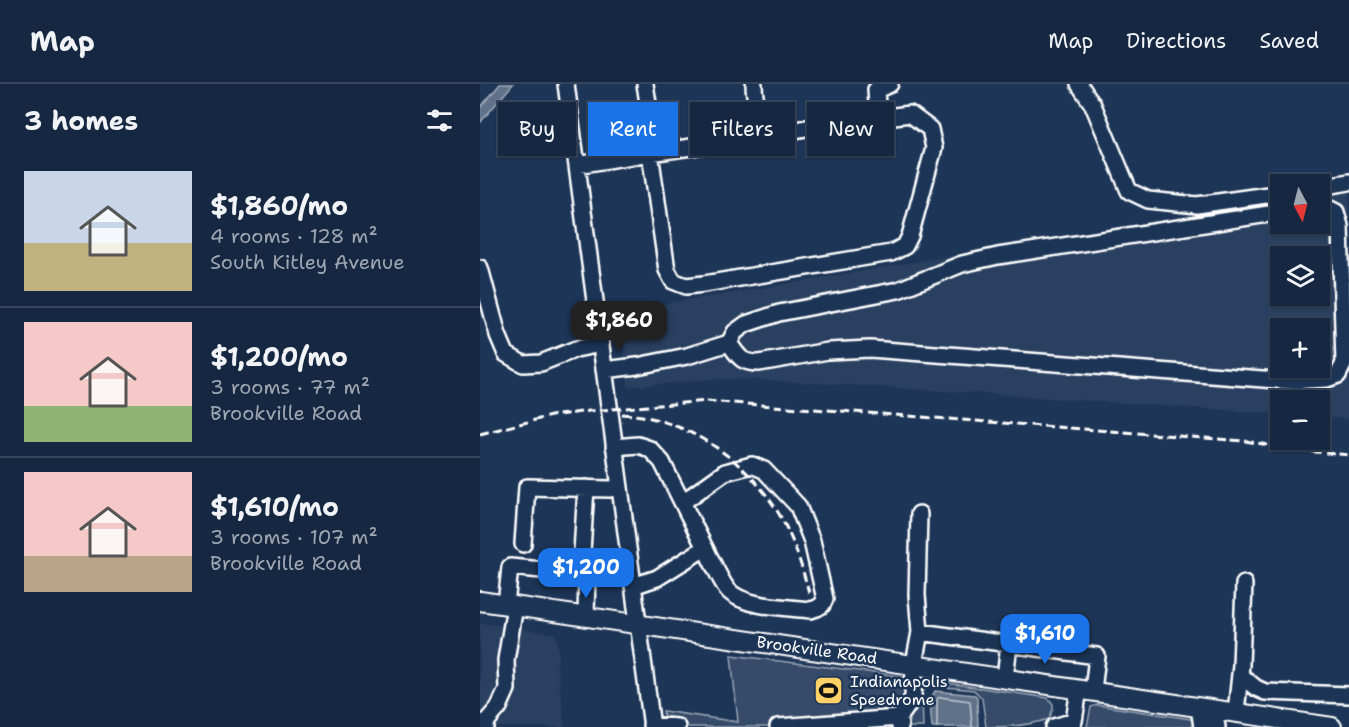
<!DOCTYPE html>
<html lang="en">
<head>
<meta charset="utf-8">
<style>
	:root { --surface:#162841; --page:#1f3048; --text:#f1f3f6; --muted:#9ea6b1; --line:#35445a; --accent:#1a73e8 }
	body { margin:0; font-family:"Shantell Sans",sans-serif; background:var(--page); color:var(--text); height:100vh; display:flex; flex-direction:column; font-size:22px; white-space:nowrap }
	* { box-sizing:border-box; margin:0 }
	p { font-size:20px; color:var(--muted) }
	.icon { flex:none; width:33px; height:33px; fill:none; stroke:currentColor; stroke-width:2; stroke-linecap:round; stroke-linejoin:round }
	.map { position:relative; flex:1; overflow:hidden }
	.drawer { display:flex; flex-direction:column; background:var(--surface); width:480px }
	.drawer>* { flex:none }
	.guide { position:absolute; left:18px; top:18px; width:570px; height:54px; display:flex; gap:12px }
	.needle { width:39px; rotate:173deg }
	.fabs { position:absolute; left:790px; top:90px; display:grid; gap:12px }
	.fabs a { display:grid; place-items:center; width:60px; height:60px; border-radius:0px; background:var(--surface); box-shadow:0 2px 4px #0004,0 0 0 2px var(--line); font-size:30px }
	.price { position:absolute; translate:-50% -51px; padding:0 14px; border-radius:12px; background:var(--accent); color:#fff; font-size:20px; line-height:39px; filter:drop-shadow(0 2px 3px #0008) }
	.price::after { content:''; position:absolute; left:50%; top:36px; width:18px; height:14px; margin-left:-9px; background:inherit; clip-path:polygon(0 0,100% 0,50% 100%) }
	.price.selected { background:#222; color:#fff }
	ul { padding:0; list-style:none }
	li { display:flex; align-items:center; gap:18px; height:150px; padding:0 24px }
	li+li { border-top:2px solid var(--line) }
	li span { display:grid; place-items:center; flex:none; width:168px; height:120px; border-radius:0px; color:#555 }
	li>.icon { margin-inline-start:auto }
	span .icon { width:72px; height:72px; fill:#fffc; stroke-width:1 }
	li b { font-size:26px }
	h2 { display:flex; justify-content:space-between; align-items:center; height:72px; padding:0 24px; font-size:26px }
	.tag { padding:0 21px; border-radius:0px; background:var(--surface); box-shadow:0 2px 4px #0004,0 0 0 2px var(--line); font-size:21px; line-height:54px }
	.tag.selected { background:var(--accent); color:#fff }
	header { display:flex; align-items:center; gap:36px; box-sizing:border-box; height:84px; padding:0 30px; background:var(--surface); border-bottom:2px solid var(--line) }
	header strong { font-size:28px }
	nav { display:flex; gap:33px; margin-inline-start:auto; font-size:21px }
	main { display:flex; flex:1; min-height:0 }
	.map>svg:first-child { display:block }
	.built { fill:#2a4161; fill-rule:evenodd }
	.green { fill:#364b69; stroke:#9aa5b4; stroke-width:1.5 }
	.water { fill:#617289; stroke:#a0aab8; stroke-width:1.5 }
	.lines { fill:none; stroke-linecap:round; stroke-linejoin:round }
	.shore { stroke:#c0c7d0; stroke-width:1.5 }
	.minor-casing { stroke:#fff; stroke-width:20 }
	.major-casing { stroke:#fff; stroke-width:22 }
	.minor { stroke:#1d3557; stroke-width:15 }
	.major { stroke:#1d3557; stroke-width:18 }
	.rail { stroke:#fff; stroke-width:3; stroke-dasharray:9 4.5; stroke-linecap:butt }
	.labels { text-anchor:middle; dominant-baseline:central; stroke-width:5; stroke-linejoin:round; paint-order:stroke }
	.street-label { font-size:16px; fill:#fff; stroke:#1d3557 }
	.poi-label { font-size:16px; fill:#fff; stroke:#1d3557; text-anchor:start }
</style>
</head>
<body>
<header>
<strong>Map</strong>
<nav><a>Map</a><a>Directions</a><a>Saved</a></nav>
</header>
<main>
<section class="drawer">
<h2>3 homes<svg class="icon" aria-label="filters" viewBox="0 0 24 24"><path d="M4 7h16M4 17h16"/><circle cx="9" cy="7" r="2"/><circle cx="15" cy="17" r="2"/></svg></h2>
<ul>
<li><span style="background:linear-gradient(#c9d6e8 60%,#c2b280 0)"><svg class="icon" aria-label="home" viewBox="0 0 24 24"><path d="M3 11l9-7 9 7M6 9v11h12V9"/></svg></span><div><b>$1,860/mo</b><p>4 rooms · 128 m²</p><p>South Kitley Avenue</p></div></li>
<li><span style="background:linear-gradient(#f6c9c9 70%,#8fb573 0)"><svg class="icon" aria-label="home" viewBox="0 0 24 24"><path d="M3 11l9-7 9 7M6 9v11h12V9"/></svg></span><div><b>$1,200/mo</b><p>3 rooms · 77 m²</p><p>Brookville Road</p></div></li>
<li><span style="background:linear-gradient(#f6c9c9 70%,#b9a48a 0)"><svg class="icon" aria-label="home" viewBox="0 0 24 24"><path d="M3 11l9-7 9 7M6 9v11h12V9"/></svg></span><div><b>$1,610/mo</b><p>3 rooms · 107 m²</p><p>Brookville Road</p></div></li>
</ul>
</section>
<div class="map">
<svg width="869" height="643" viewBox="0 0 869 643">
	<rect width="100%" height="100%" fill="#1d3557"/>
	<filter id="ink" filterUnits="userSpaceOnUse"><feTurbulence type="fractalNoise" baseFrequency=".0167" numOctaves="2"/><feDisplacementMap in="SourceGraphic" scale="12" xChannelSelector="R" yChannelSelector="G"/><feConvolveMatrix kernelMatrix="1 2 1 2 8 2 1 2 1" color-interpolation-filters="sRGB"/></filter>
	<g filter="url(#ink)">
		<path class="built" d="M869 107V335L840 333V316H801V330L497 309 287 296 232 295 148 303 139 226 253 209 705 132 801 118V140H840V112ZM801 172H840V212H801ZM801 244H840V284H801Z
			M0 539 76 550 79 572 77 581 85 643H0Z"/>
		<path class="green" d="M251 571 419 592 568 614 573 620V625L569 635C548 642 527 643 506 643L502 614 494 606 447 601 442 610 443 643H186L183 627 258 638Z
			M617 621 711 635 716 638 717 643H607L611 623Z"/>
		<path class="water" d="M20 0H33L0 39V24Z
			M455 607 495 611 497 613 498 643H452C451 630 448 618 455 607Z"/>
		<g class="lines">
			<path class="shore" d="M457 643V615L460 613 490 617 492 643"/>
			<defs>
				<path id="minor" d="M86 0 172 643
					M274 0C274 22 282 33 295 50
					M599 0 613 21 649 107 668 116 717 121 801 109
					M398 34 396 6 410 0
					M97 81 170 69 187 186 193 197 206 202 224 200 411 169 425 162 430 152 454 64 450 45 430 30 341 41 280 53 170 69 174 57 165 0
					M840 103 869 98
					M0 184 18 251 26 270 43 280 61 279 96 265 121 260
					M249 259C259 273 261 279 279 279L348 267 390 265 810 297 847 295 858 291 864 279 860 142 856 128 844 122H840
					M124 286 157 282 207 272 249 259 255 248 266 240 299 229 418 206 482 180 518 172 801 128
					M134 363 158 361 170 365 182 378 225 464
					M439 430 437 511 440 548
					M43 460 47 403 130 405 140 403
					M102 468 106 404
					M153 502 177 494 225 464C232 477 239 494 247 505 262 524 309 523 331 526L337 524 342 521 345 515 332 457 318 422 284 386 272 381 245 388 203 418
					M26 521 30 483 83 488 151 487
					M106 533 107 488
					M760 591 776 604 785 608 869 611
					M525 594 529 560
					M719 623 722 643
					M734 625 737 643
					M756 628 761 581 764 500
					M419 634 433 614 434 580 440 548 617 572 613 607
					M171 641 197 643
					M6 643 7 637 19 623 27 605 26 576 35 522
					M298 643 419 634 420 643
					M574 643 594 637 599 605"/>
				<path id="major" d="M0 517 852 643"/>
			</defs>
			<use href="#minor" class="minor-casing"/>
			<use href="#major" class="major-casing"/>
			<use href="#minor" class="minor"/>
			<use href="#major" class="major"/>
			<path class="rail" d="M142 330C154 331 166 332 178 336 231 351 280 391 305 441 316 463 323 486 329 509
				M0 350 71 332 109 327 227 317 765 357 823 367 869 371"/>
		</g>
	</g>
	<defs>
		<symbol id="stadium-square" viewBox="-11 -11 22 22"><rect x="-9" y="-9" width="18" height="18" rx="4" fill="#ffd166" stroke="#1d3557"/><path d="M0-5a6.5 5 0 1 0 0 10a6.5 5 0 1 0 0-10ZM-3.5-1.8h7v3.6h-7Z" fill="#111"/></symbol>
	</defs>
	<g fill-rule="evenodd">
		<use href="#stadium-square" x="332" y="590" width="33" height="33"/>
	</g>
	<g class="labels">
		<g class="street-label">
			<text transform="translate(337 566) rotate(8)">Brookville Road</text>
		</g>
		<g class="poi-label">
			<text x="370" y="597">Indianapolis<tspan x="370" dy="18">Speedrome</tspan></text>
		</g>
	</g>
</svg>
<div class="fabs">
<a><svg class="needle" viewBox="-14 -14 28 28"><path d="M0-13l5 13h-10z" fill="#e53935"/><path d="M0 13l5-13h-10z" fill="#9ea6b1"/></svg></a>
<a><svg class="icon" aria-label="layers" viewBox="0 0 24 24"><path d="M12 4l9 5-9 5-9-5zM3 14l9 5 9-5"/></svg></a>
<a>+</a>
<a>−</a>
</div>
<b class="price selected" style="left:139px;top:268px">$1,860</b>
<b class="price" style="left:106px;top:515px">$1,200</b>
<b class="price" style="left:565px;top:581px">$1,610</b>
<div class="guide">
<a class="tag">Buy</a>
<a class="tag selected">Rent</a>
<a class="tag">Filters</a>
<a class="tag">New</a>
</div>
</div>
</main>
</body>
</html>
